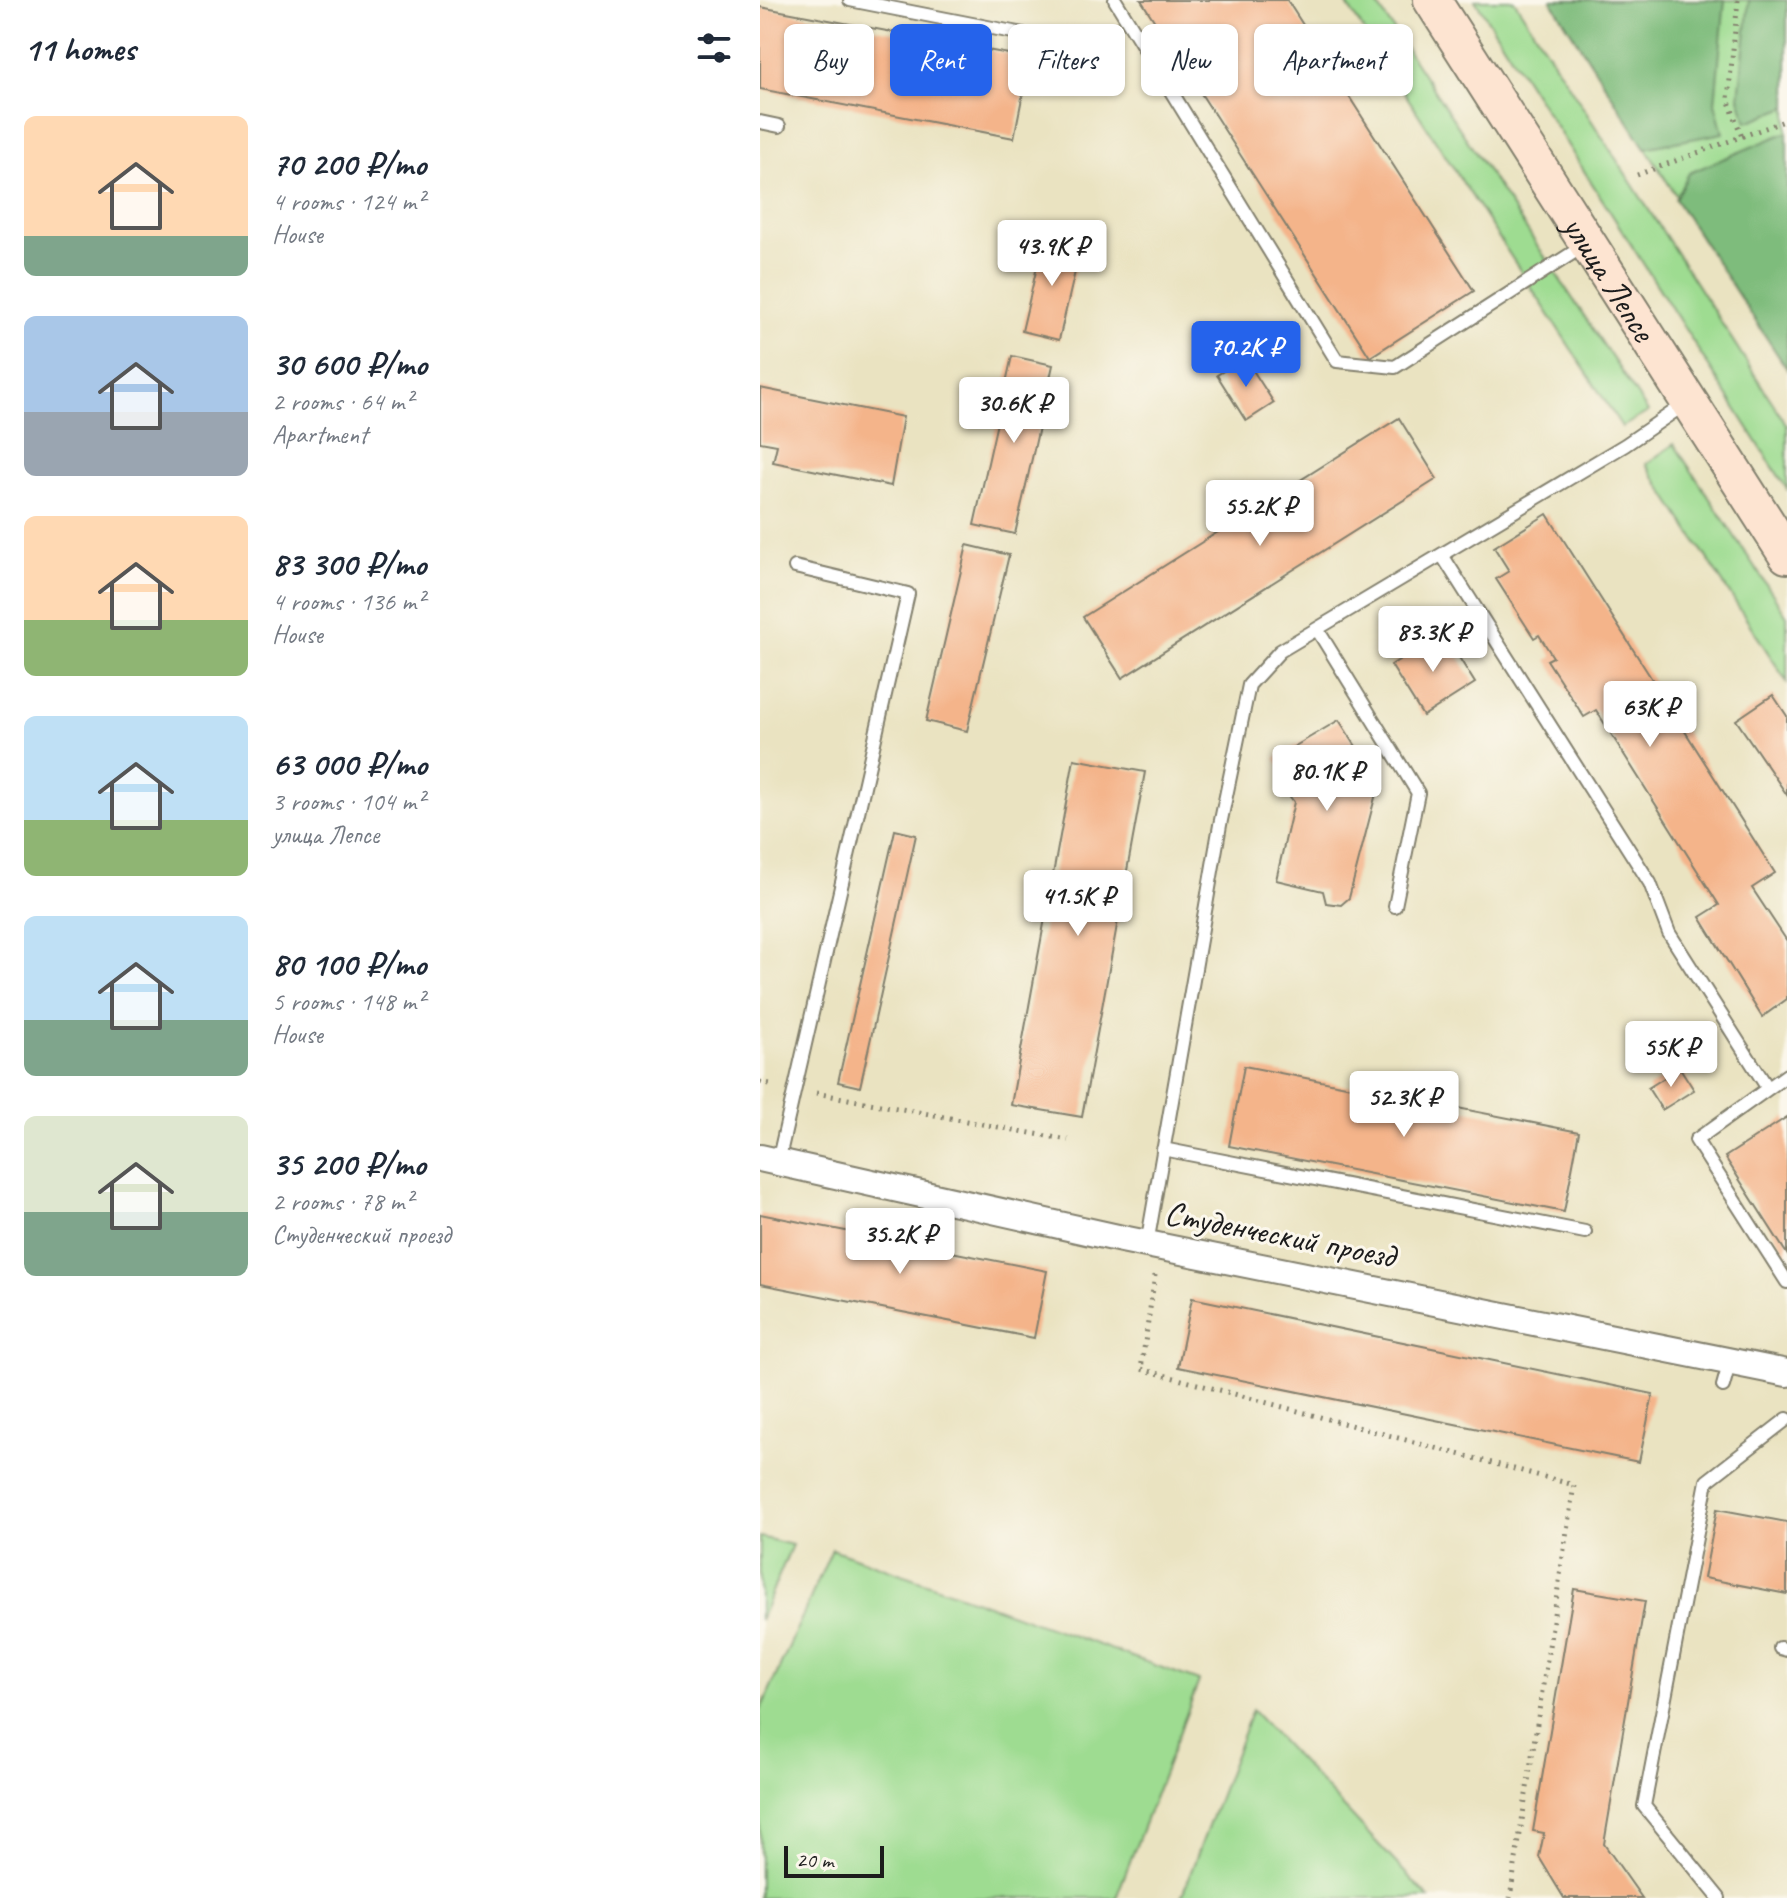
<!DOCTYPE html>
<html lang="en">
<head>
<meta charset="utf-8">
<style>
	:root { --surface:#fff; --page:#f2f2f3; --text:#1f2937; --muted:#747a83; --accent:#2563eb }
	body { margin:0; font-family:Caveat,sans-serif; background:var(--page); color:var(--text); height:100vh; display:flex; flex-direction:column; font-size:30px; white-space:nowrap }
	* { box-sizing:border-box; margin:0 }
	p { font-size:26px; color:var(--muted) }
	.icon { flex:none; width:44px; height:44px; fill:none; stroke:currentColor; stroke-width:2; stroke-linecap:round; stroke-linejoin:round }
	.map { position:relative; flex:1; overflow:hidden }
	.drawer { display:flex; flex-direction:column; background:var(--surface); width:760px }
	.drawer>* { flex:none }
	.banner { position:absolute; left:24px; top:24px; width:760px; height:72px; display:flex; gap:16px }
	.scale { position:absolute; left:24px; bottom:20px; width:100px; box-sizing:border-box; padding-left:8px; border:4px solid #1c1c1c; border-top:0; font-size:22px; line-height:28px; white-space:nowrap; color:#1c1c1c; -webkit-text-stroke:6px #fbf7ec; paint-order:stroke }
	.price { position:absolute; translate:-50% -68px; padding:0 18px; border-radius:8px; background:#fff; color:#222; font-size:26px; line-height:52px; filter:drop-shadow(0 2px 4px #0008) }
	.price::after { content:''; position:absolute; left:50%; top:48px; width:24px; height:18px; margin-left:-12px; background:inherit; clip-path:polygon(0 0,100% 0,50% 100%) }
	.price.current { background:var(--accent); color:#fff }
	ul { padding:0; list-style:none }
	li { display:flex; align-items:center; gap:24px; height:200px; padding:0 24px }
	li span { display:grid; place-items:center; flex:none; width:224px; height:160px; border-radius:12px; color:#555 }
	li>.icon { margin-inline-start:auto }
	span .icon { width:96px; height:96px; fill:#fffc; stroke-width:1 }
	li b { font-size:34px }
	h2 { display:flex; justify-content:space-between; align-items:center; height:96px; padding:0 24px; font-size:34px }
	.pill { padding:0 28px; border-radius:12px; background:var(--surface); box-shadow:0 2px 6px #0004; font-size:28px; line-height:72px }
	.pill.current { background:var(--accent); color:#fff }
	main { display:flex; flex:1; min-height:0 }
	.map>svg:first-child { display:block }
	.green { fill:#9edc91; stroke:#5d7c56; stroke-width:2 }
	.forest { fill:#7ebc7b; stroke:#4d6c4c; stroke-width:2 }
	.building { fill:#f4b48a }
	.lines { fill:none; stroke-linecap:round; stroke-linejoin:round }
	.lane-casing { stroke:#83806e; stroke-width:16 }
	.street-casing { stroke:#83806e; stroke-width:30 }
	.secondary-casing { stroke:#83806e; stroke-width:40 }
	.path { stroke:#83806e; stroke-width:5; stroke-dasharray:2 6; stroke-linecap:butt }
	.lane { stroke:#fff; stroke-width:12 }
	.street { stroke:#fff; stroke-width:26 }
	.secondary { stroke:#fde4d1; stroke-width:36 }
	.labels { text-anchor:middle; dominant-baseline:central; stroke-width:6; stroke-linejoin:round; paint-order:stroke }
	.street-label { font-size:34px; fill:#1c1c1c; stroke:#fbf7ec }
</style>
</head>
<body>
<main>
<section class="drawer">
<h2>11 homes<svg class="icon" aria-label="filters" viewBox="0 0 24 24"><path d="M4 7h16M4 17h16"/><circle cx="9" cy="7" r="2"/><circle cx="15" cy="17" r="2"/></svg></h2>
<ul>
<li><span style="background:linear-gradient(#ffd9b3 75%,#7fa58c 0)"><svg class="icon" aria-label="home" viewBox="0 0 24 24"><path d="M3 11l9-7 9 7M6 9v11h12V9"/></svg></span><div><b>70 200 ₽/mo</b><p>4 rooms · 124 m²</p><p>House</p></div></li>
<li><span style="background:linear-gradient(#a9c7e8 60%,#9aa5b1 0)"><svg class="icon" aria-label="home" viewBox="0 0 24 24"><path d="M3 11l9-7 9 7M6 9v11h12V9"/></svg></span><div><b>30 600 ₽/mo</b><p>2 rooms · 64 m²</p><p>Apartment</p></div></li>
<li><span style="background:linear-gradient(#ffd9b3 65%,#8fb573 0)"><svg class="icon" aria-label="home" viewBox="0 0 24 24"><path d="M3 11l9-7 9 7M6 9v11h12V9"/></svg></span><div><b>83 300 ₽/mo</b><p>4 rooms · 136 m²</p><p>House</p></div></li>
<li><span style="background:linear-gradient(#bfe0f5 65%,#8fb573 0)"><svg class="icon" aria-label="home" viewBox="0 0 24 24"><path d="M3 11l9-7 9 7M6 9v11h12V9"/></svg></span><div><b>63 000 ₽/mo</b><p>3 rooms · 104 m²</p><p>улица Лепсе</p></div></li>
<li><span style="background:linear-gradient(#bfe0f5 65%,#7fa58c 0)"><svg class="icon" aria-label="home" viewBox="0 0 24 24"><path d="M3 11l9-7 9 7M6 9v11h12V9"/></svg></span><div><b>80 100 ₽/mo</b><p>5 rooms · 148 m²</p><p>House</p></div></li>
<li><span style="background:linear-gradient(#dfe7d0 60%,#7fa58c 0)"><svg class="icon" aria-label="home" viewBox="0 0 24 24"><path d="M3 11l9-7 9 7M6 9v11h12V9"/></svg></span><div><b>35 200 ₽/mo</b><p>2 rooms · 78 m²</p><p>Студенческий проезд</p></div></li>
</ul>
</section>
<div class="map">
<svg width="1027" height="1898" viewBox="0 0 1027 1898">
	<rect width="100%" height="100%" fill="#fbf7ec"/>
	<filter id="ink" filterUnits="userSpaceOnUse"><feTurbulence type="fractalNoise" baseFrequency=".0125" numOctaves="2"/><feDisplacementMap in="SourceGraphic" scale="16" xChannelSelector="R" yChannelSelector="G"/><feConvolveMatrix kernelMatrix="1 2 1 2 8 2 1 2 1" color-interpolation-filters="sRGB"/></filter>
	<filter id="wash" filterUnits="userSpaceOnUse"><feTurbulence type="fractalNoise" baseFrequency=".006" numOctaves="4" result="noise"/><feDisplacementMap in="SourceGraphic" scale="32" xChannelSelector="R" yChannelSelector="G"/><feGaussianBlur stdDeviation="1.8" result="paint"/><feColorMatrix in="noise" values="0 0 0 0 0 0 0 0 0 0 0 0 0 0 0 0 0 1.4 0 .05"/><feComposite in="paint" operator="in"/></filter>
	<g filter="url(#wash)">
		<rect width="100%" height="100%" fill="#eae3c1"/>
		<path class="green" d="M584 0H614L888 412 862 427Z
			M715 0H754L1027 425V489Z
			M791 0H1027V369Z
			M914 444 1027 616V682L886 464Z
			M0 1537 32 1545 0 1620Z
			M72 1549 439 1681 356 1898H0V1712Z
			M492 1710 669 1898H421Z"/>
		<path class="forest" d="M791 0H965L955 103 963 133 885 148Z
			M989 0H1027V107L987 122 979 98Z
			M1027 132V369L915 199 929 173Z"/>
		<g id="blocks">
			<path class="building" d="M381 0H527L714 291 610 357Z
				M0 7 270 58 254 138 0 89Z
				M284 237 321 246 299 340 262 331Z
				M252 356 293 365 255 534 214 525Z
				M485 358 514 403 486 421 457 375Z
				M0 388 143 417 131 486 13 462 17 445 0 442Z
				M639 418 677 479 362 678 323 617Z
				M787 514 1015 873 992 888 1027 941V999L1002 1017 940 917 959 905 836 710 824 717 787 660 793 657 779 635 774 638 736 579 749 571 734 547Z
				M207 545 249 555 207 731 166 721Z
				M683 632 715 683 663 716 631 665Z
				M1013 695 1027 716V795L976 720Z
				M579 720 619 782 589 898 581 905 566 903 563 891 516 880 534 802 527 793 535 788 515 758Z
				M314 759 385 772 322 1117 251 1105Z
				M135 830 156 835 100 1087 78 1082Z
				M484 1066 819 1132 804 1212 469 1146Z
				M920 1068 934 1090 902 1110 888 1088Z
				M1027 1117V1254L965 1157Z
				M0 1214 287 1271 274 1338 0 1284Z
				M432 1298 893 1394 879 1462 418 1367Z
				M957 1509 1027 1522V1594L944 1578Z
				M814 1589 885 1601 844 1844 882 1898H804L779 1857 784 1833 773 1831Z"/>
		</g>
	</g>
	<g filter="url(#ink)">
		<use href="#blocks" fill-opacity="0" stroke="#83806e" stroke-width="2"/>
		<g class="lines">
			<defs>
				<path id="lane" d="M90 0 263 34
					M355 0 577 361 635 367 825 245
					M0 122 19 126
					M682 555 890 883 909 933 1007 1087
					M557 629 658 793 635 906
					M1027 1075 936 1140 1027 1282
					M403 1149 825 1232
					M18 1162 148 594 35 567
					M387 1244 460 825 489 685 520 651 865 445 925 404
					M963 1386 970 1361
					M1020 1648 1027 1650
					M959 1898 884 1806 947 1481 1027 1419"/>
				<path id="street" d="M0 1158 362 1239 1027 1373"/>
				<g id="secondary">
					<path id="s1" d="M672 0 1027 555"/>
				</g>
			</defs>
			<use href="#lane" class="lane-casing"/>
			<use href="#street" class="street-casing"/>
			<use href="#secondary" class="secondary-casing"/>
			<path class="path" d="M978 0 968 99 982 137
				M877 175 1027 120
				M0 1082 15 1085
				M56 1093 308 1140
				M395 1275 381 1369 814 1485 750 1898"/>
			<use href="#lane" class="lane"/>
			<use href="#street" class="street"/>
			<use href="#secondary" class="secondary"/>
		</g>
	</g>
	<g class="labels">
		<g class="street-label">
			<text stroke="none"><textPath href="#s1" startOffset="330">улица Лепсе</textPath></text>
			<text transform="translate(520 1234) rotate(11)">Студенческий проезд</text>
		</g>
	</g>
</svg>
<div class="scale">20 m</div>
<b class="price" style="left:292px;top:288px">43.9K ₽</b>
<b class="price current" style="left:486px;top:389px">70.2K ₽</b>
<b class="price" style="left:254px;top:445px">30.6K ₽</b>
<b class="price" style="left:500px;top:548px">55.2K ₽</b>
<b class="price" style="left:673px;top:674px">83.3K ₽</b>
<b class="price" style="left:890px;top:749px">63K ₽</b>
<b class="price" style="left:567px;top:813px">80.1K ₽</b>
<b class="price" style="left:318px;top:938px">41.5K ₽</b>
<b class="price" style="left:911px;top:1089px">55K ₽</b>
<b class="price" style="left:644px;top:1139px">52.3K ₽</b>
<b class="price" style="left:140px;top:1276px">35.2K ₽</b>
<div class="banner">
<a class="pill">Buy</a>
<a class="pill current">Rent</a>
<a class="pill">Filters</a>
<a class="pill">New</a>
<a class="pill">Apartment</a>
</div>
</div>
</main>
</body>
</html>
